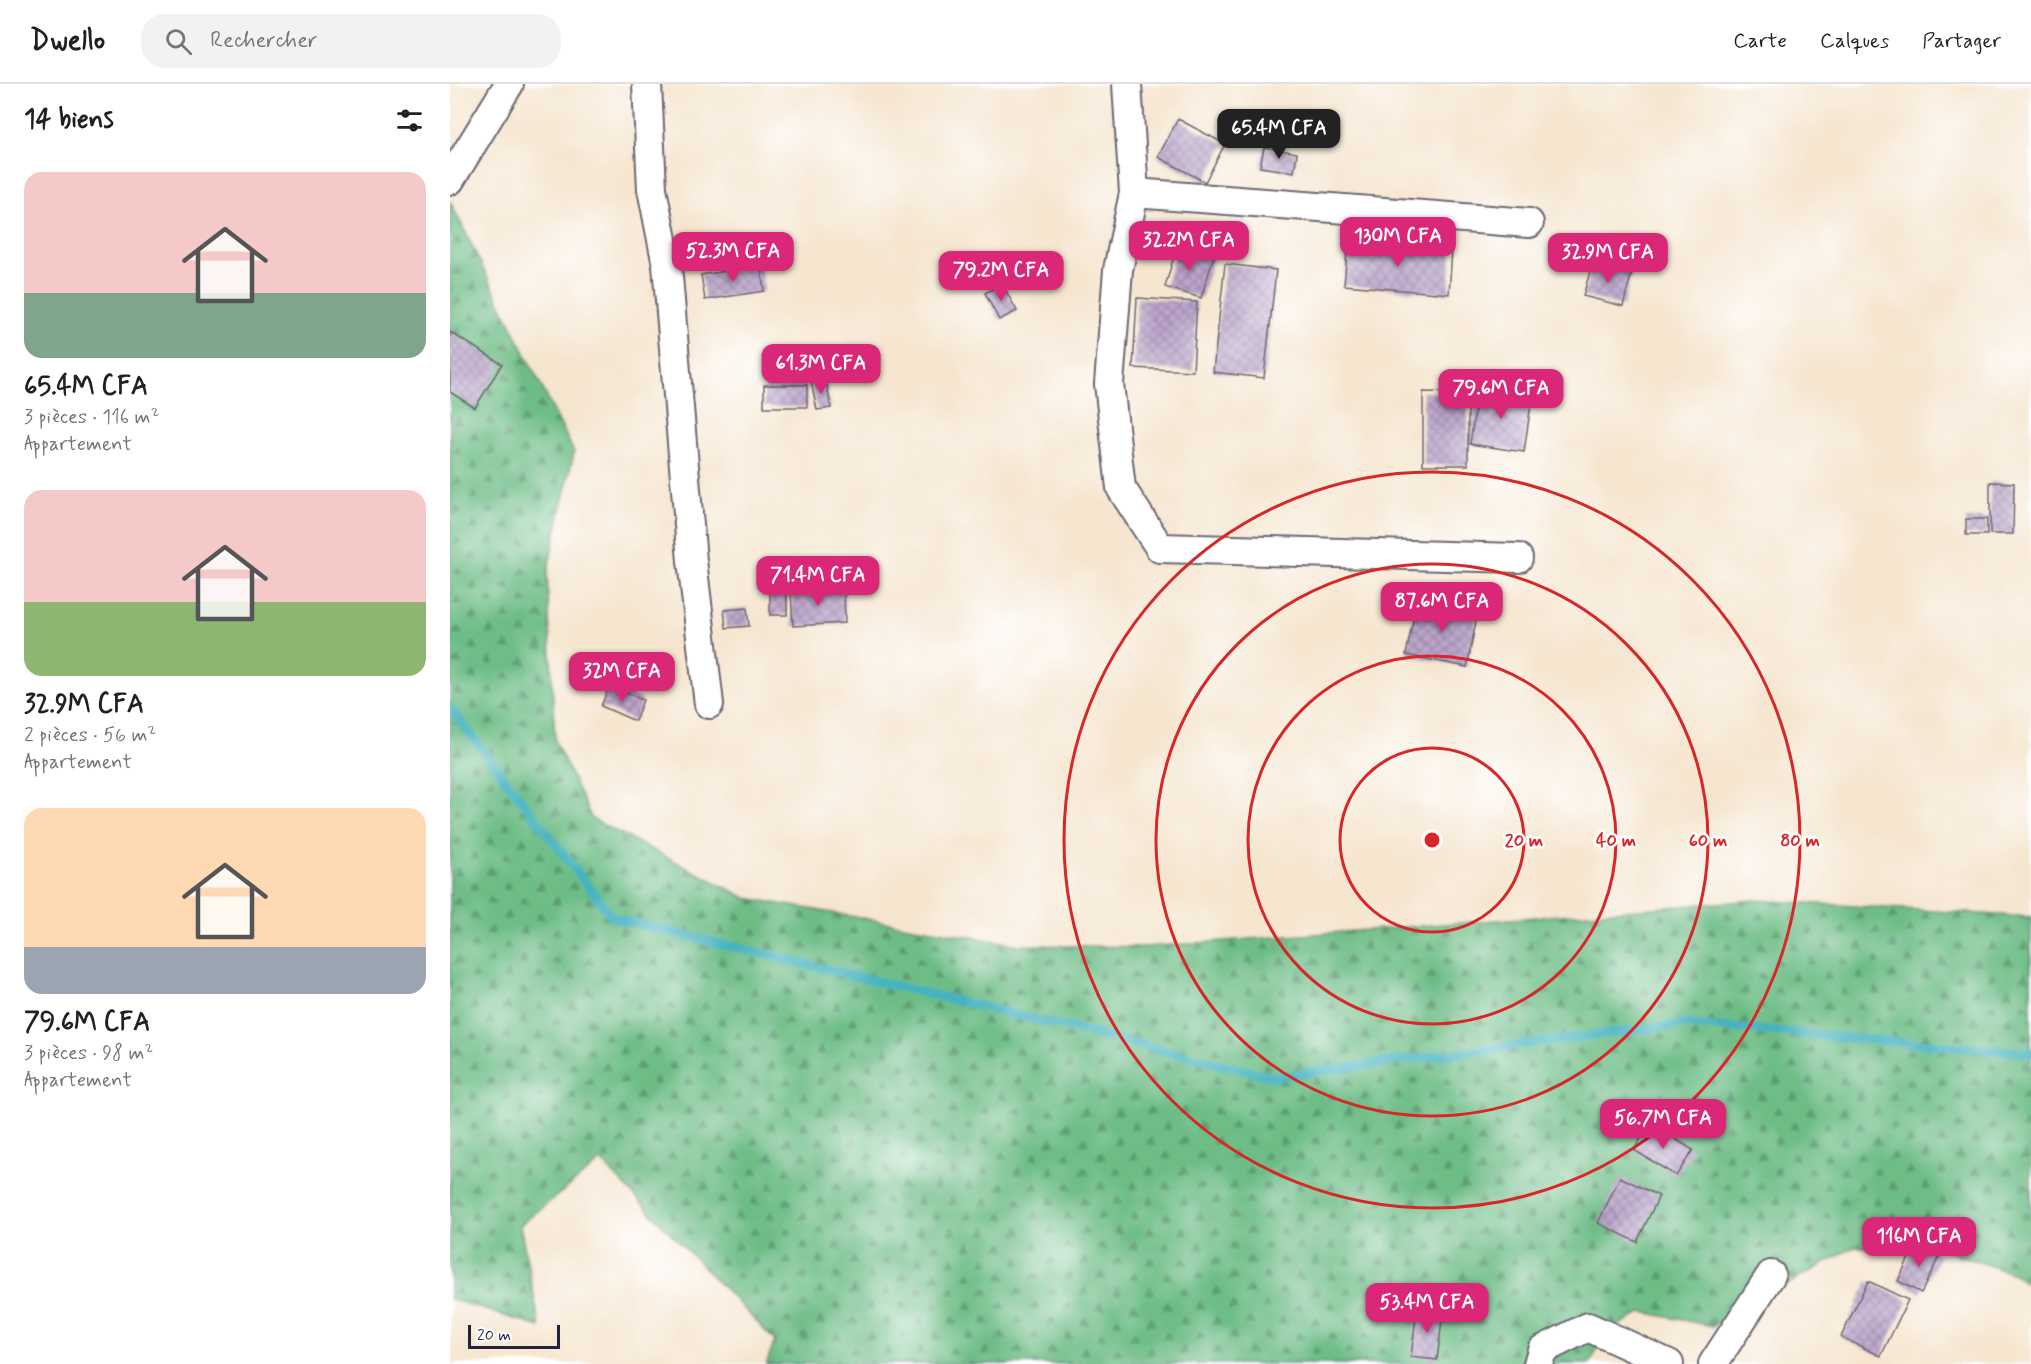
<!DOCTYPE html>
<html lang="fr">
<head>
<meta charset="utf-8">
<style>
	:root { --surface:#fff; --page:#f2f2f2; --text:#202124; --muted:#757577; --line:#e0e0e0; --accent:#db2777 }
	body { margin:0; font-family:Mynerve,sans-serif; background:var(--page); color:var(--text); height:100vh; display:flex; flex-direction:column; font-size:22px; white-space:nowrap }
	* { box-sizing:border-box; margin:0 }
	p { font-size:20px; color:var(--muted) }
	.icon { flex:none; width:33px; height:33px; fill:none; stroke:currentColor; stroke-width:2; stroke-linecap:round; stroke-linejoin:round }
	.map { position:relative; flex:1; overflow:hidden }
	.panel { display:flex; flex-direction:column; background:var(--surface); width:450px }
	.panel>* { flex:none }
	.scale { position:absolute; left:18px; bottom:15px; width:92px; box-sizing:border-box; padding-left:6px; border:3px solid #22223b; border-top:0; font-size:16px; line-height:21px; white-space:nowrap; color:#22223b; -webkit-text-stroke:4px #fff; paint-order:stroke }
	.price { position:absolute; translate:-50% -51px; padding:0 14px; border-radius:12px; background:var(--accent); color:#fff; font-size:20px; line-height:39px; filter:drop-shadow(0 2px 3px #0008) }
	.price::after { content:''; position:absolute; left:50%; top:36px; width:18px; height:14px; margin-left:-9px; background:inherit; clip-path:polygon(0 0,100% 0,50% 100%) }
	.price.on { background:#222; color:#fff }
	ul { padding:0; list-style:none }
	li { display:grid; align-content:center; gap:12px; height:318px; padding:0 24px }
	li span { display:grid; place-items:center; height:186px; border-radius:18px; color:#555 }
	li>.icon { margin-inline-start:auto }
	span .icon { width:108px; height:108px; fill:#fffc; stroke-width:1 }
	li b { font-size:26px }
	h2 { display:flex; justify-content:space-between; align-items:center; height:72px; padding:0 24px; font-size:26px }
	header { display:flex; align-items:center; gap:36px; box-sizing:border-box; height:84px; padding:0 30px; background:var(--surface); border-bottom:2px solid var(--line) }
	header strong { font-size:28px }
	nav { display:flex; gap:33px; margin-inline-start:auto; font-size:21px }
	.search { width:420px; height:54px; background:var(--page); display:flex; align-items:center; gap:15px; box-sizing:border-box; padding:0 21px; border-radius:24px; color:var(--muted); font-size:22px }
	main { display:flex; flex:1; min-height:0 }
	.map>svg:first-child { display:block }
	.forest { fill:url(#forest-firs); stroke:#487061; stroke-width:1.5 }
	.lines { fill:none; stroke-linecap:round; stroke-linejoin:round }
	.stream { stroke:#45b3c0; stroke-width:9 }
	.building { fill:url(#building-cross-hatch) }
	.street-casing { stroke:#6c676f; stroke-width:32 }
	.street { stroke:#fff; stroke-width:28 }
	.ring { fill:none; stroke:#d62828; stroke-width:3 }
	.centre { fill:#d62828; stroke:#fff; stroke-width:3 }
	.ring-label { font-size:18px; text-anchor:middle; font-weight:bold; fill:#d62828; stroke:#fff; stroke-width:5; stroke-linejoin:round; paint-order:stroke }
</style>
</head>
<body>
<header>
<strong>Dwello</strong>
<div class="search"><svg class="icon" aria-label="search" viewBox="0 0 24 24"><circle cx="10" cy="10" r="6"/><path d="M15 15l6 6"/></svg>Rechercher</div>
<nav><a>Carte</a><a>Calques</a><a>Partager</a></nav>
</header>
<main>
<section class="panel">
<h2>14 biens<svg class="icon" aria-label="filters" viewBox="0 0 24 24"><path d="M4 7h16M4 17h16"/><circle cx="9" cy="7" r="2"/><circle cx="15" cy="17" r="2"/></svg></h2>
<ul>
<li><span style="background:linear-gradient(#f6c9c9 65%,#7fa58c 0)"><svg class="icon" aria-label="home" viewBox="0 0 24 24"><path d="M3 11l9-7 9 7M6 9v11h12V9"/></svg></span><div><b>65.4M CFA</b><p>3 pièces · 116 m²</p><p>Appartement</p></div></li>
<li><span style="background:linear-gradient(#f6c9c9 60%,#8fb573 0)"><svg class="icon" aria-label="home" viewBox="0 0 24 24"><path d="M3 11l9-7 9 7M6 9v11h12V9"/></svg></span><div><b>32.9M CFA</b><p>2 pièces · 56 m²</p><p>Appartement</p></div></li>
<li><span style="background:linear-gradient(#ffd9b3 75%,#9aa5b1 0)"><svg class="icon" aria-label="home" viewBox="0 0 24 24"><path d="M3 11l9-7 9 7M6 9v11h12V9"/></svg></span><div><b>79.6M CFA</b><p>3 pièces · 98 m²</p><p>Appartement</p></div></li>
</ul>
</section>
<div class="map">
<svg width="1581" height="1280" viewBox="0 0 1581 1280">
	<defs>
		<pattern id="forest-firs" width="22" height="20" patternUnits="userSpaceOnUse" patternTransform="scale(1.5)"><rect width="22" height="20" fill="#6ebd87"/><path d="M5 1l3.5 6h-7zM16 11l3.5 6h-7z" fill="#5a9970"/></pattern>
		<pattern id="building-cross-hatch" width="8" height="8" patternUnits="userSpaceOnUse" patternTransform="scale(1.5)"><rect width="8" height="8" fill="#bca5cb"/><path d="M0 0l8 8M0 8l8-8" fill="none" stroke="#9886a6"/></pattern>
	</defs>
	<rect width="100%" height="100%" fill="#fff"/>
	<filter id="ink" filterUnits="userSpaceOnUse"><feTurbulence type="fractalNoise" baseFrequency=".0167" numOctaves="2"/><feDisplacementMap in="SourceGraphic" scale="12" xChannelSelector="R" yChannelSelector="G"/><feConvolveMatrix kernelMatrix="1 2 1 2 8 2 1 2 1" color-interpolation-filters="sRGB"/></filter>
	<filter id="wash" filterUnits="userSpaceOnUse"><feTurbulence type="fractalNoise" baseFrequency=".008" numOctaves="4" result="noise"/><feDisplacementMap in="SourceGraphic" scale="24" xChannelSelector="R" yChannelSelector="G"/><feGaussianBlur stdDeviation="1.35" result="paint"/><feColorMatrix in="noise" values="0 0 0 0 0 0 0 0 0 0 0 0 0 0 0 0 0 1.4 0 .05"/><feComposite in="paint" operator="in"/></filter>
	<g filter="url(#wash)">
		<rect width="100%" height="100%" fill="#f6e6d0"/>
		<path class="forest" d="M0 117 124 368 97 489 105 657 142 735 296 814 569 861 695 863 1306 816 1581 833V1203L1564 1190 1488 1164 1404 1163 1263 1242 1192 1228 1157 1248 1140 1280H316L325 1257 151 1077 70 1141 90 1243 0 1215Z"/>
		<g class="lines">
			<path class="stream" d="M0 624 163 834 824 993 1232 940 1581 969"/>
		</g>
		<g id="blocks">
			<path class="building" d="M728 35 775 60 755 98 708 73Z
				M814 63 847 69 844 88 810 83Z
				M898 157 1002 166 999 210 894 201Z
				M727 162 764 172 751 214 715 203Z
				M1143 177 1182 188 1173 222 1133 212Z
				M775 180 826 186 814 294 763 288Z
				M311 182 314 207 255 216 251 191Z
				M552 200 567 227 549 236 535 209Z
				M687 214 747 218 743 287 683 284Z
				M0 248 52 280 25 324 0 308Z
				M376 296 381 324 367 326 361 298Z
				M314 301H357V323H314Z
				M1028 305 1082 313 1074 368 1020 360Z
				M973 308 1018 309V381H973Z
				M1540 398 1564 399 1563 450H1540Z
				M1516 435H1537V451H1516Z
				M394 505 395 539 343 542 341 508Z
				M320 508H337V531H320Z
				M967 516 1028 527 1017 583 956 571Z
				M297 524 299 542 276 544 274 526Z
				M160 601 193 616 185 637 151 622Z
				M1200 1039 1243 1066 1226 1092 1184 1066Z
				M1170 1093 1209 1112 1187 1158 1148 1139Z
				M1466 1159 1490 1171 1471 1209 1448 1197Z
				M1418 1197 1458 1216 1431 1272 1391 1253Z
				M967 1225 993 1228 987 1276 961 1273Z"/>
		</g>
	</g>
	<g filter="url(#ink)">
		<use href="#blocks" fill-opacity="0" stroke="#6c676f" stroke-width="1.5"/>
		<g class="lines">
			<defs>
				<path id="street" d="M197 0 202 105 217 181 242 477 259 620
					M677 0 684 109 668 186 659 300 671 404 710 464 1068 474
					M0 96 59 0
					M684 109 1079 139
					M1088 1280 1092 1266 1138 1243 1219 1280
					M1263 1280 1321 1191"/>
			</defs>
			<use href="#street" class="street-casing"/>
			<use href="#street" class="street"/>
		</g>
	</g>
	<g class="ring">
		<circle cx="982" cy="756" r="92"/>
		<circle cx="982" cy="756" r="184"/>
		<circle cx="982" cy="756" r="276"/>
		<circle cx="982" cy="756" r="368"/>
	</g>
	<circle cx="982" cy="756" r="9" class="centre"/>
	<g class="ring-label">
		<text x="1074" y="762">20 m</text>
		<text x="1166" y="762">40 m</text>
		<text x="1258" y="762">60 m</text>
		<text x="1350" y="762">80 m</text>
	</g>
</svg>
<div class="scale">20 m</div>
<b class="price on" style="left:829px;top:76px">65.4M CFA</b>
<b class="price" style="left:948px;top:184px">130M CFA</b>
<b class="price" style="left:739px;top:188px">32.2M CFA</b>
<b class="price" style="left:283px;top:199px">52.3M CFA</b>
<b class="price" style="left:1158px;top:200px">32.9M CFA</b>
<b class="price" style="left:551px;top:218px">79.2M CFA</b>
<b class="price" style="left:371px;top:311px">61.3M CFA</b>
<b class="price" style="left:1051px;top:336px">79.6M CFA</b>
<b class="price" style="left:368px;top:523px">71.4M CFA</b>
<b class="price" style="left:992px;top:549px">87.6M CFA</b>
<b class="price" style="left:172px;top:619px">32M CFA</b>
<b class="price" style="left:1213px;top:1066px">56.7M CFA</b>
<b class="price" style="left:1469px;top:1184px">116M CFA</b>
<b class="price" style="left:977px;top:1250px">53.4M CFA</b>
</div>
</main>
</body>
</html>
